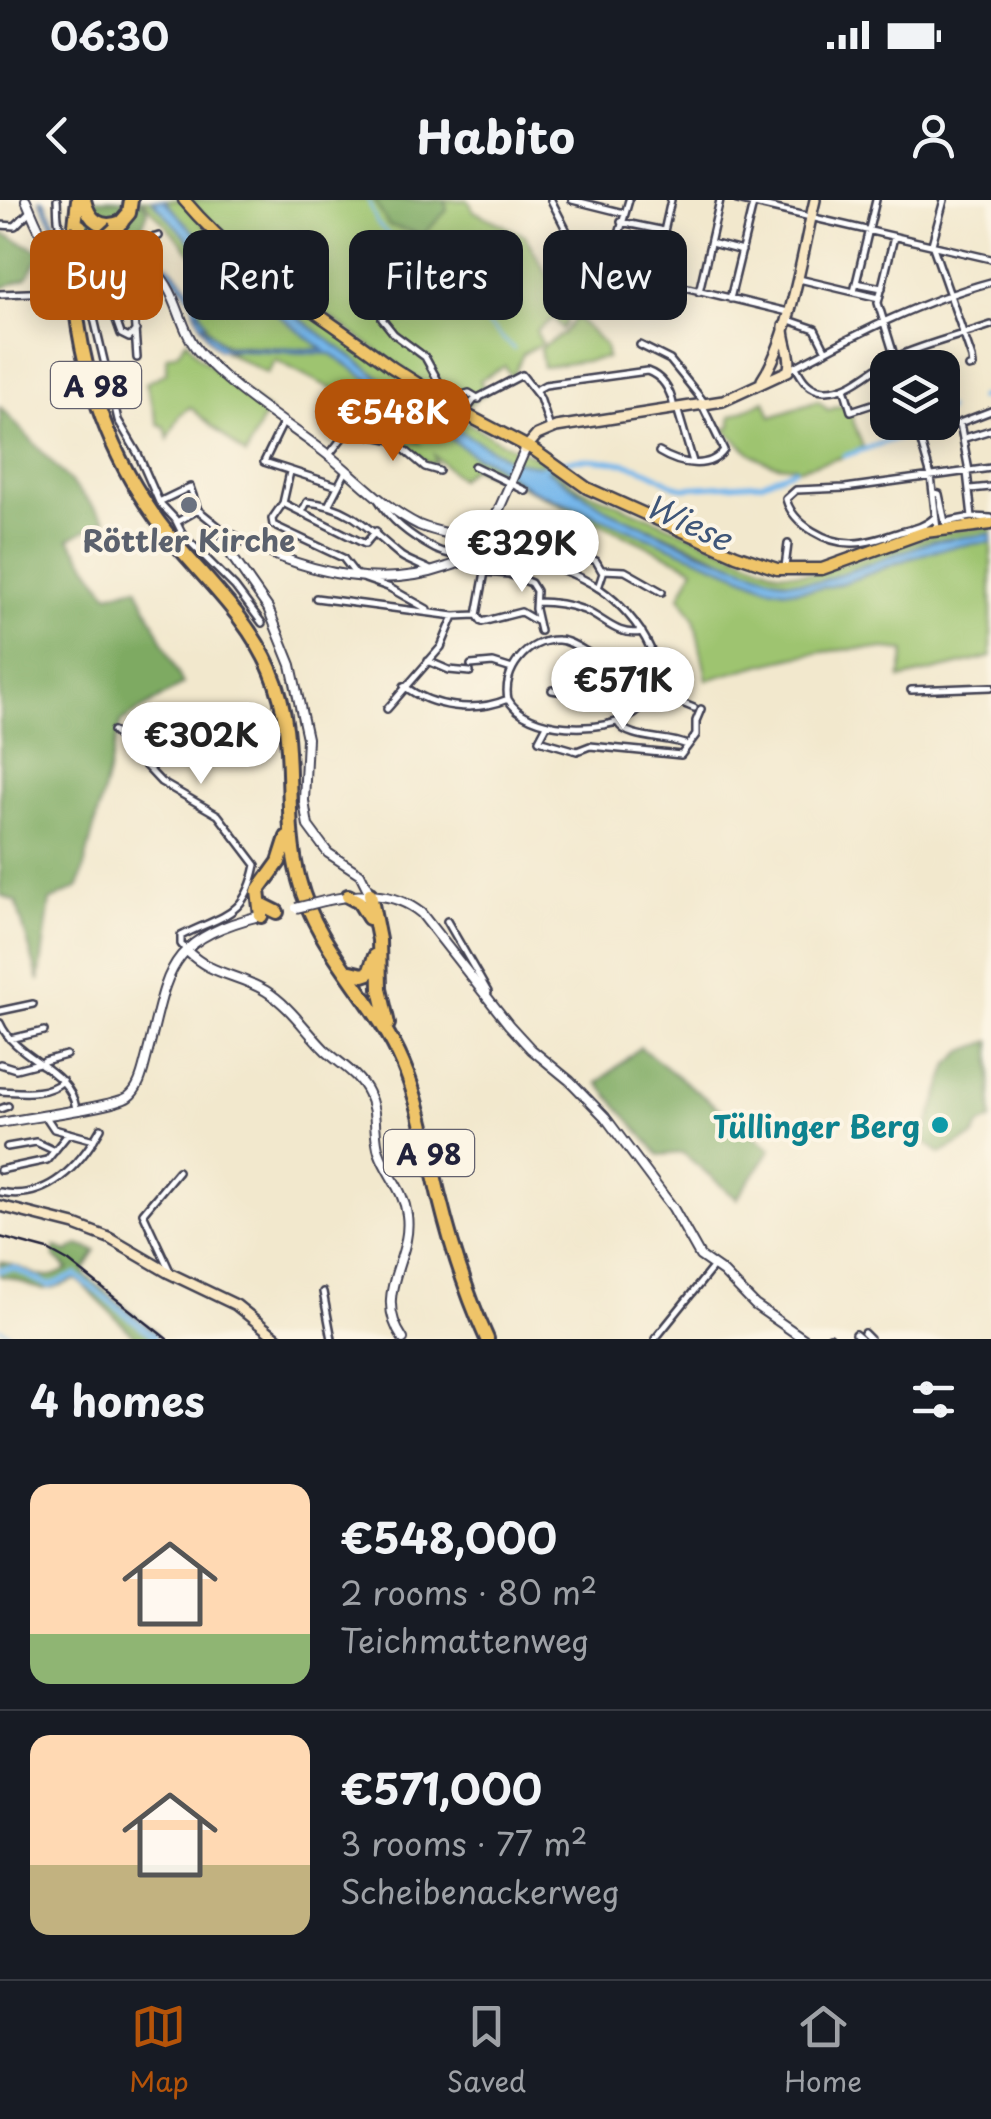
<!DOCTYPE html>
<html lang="en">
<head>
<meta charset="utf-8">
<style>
	:root { --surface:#171b24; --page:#20242c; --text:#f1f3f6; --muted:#9ea1a6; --line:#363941; --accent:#b45309 }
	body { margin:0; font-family:"Playpen Sans",sans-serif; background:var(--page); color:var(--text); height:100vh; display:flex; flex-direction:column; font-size:38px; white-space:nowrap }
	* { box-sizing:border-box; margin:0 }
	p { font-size:32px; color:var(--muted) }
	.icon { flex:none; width:55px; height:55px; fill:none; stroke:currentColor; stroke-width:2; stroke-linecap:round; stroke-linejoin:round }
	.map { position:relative; height:1139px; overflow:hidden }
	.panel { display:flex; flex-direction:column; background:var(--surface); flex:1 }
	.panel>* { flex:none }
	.banner { position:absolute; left:30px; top:30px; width:932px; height:90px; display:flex; gap:20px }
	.controls { position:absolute; left:870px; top:150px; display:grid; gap:20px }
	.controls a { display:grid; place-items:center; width:90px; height:90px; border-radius:20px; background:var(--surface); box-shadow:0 5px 25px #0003; font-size:50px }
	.price { position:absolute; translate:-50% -85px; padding:0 22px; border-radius:35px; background:#fff; color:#222; font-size:32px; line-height:65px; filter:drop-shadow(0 2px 5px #0008) }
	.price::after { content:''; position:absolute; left:50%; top:60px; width:30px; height:22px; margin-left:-15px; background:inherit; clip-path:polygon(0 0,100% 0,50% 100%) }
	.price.active { background:var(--accent); color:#fff }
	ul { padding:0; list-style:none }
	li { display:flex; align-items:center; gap:30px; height:250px; padding:0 30px }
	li+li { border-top:2px solid var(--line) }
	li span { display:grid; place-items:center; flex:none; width:280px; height:200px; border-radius:20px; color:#555 }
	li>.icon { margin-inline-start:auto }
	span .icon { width:120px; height:120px; fill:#fffc; stroke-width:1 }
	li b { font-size:42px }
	h2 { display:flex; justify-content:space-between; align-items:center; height:120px; padding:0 30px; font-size:42px }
	.tag { padding:0 35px; border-radius:20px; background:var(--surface); box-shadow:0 5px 25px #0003; font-size:35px; line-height:90px }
	.tag.active { background:var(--accent); color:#fff }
	.status { display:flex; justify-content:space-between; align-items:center; height:70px; padding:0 50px; background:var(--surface); direction:ltr }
	.status svg { height:28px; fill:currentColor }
	header { display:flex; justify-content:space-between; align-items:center; height:130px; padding:0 30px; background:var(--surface); font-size:45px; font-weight:700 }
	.tabs { display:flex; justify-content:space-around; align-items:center; height:140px; border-top:2px solid var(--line); background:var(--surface); font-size:28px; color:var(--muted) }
	.tabs a { display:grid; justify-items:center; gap:5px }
	.tabs .active { color:var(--accent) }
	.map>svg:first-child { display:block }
	.green { fill:#9ec46f; stroke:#607355; stroke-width:2.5 }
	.forest { fill:#7eaa62; stroke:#50664e; stroke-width:2.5 }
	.water { fill:#76b7eb; stroke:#4c6c93; stroke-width:2.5 }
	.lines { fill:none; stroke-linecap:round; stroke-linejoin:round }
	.stream { stroke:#76b7eb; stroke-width:2.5 }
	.canal { stroke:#76b7eb; stroke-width:5 }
	.river { stroke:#76b7eb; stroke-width:6 }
	.minor-casing { stroke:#414051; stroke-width:10 }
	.tertiary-casing { stroke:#414051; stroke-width:12 }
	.secondary-casing { stroke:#414051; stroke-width:14 }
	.primary-casing { stroke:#414051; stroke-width:15 }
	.motorway-casing { stroke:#414051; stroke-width:18 }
	.minor { stroke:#fff; stroke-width:5 }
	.tertiary { stroke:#fff; stroke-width:8 }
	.secondary { stroke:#f9e7c3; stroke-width:9 }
	.primary { stroke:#efc469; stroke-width:10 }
	.motorway { stroke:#efc469; stroke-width:12 }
	.rail { stroke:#22223b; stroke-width:2.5 }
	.minor-bridge-casing { stroke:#414051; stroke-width:10; stroke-linecap:butt }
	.tertiary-bridge-casing { stroke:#414051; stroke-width:12; stroke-linecap:butt }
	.motorway-bridge-casing { stroke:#414051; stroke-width:18; stroke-linecap:butt }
	.minor-bridge { stroke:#fff; stroke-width:5 }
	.tertiary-bridge { stroke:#fff; stroke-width:8 }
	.motorway-bridge { stroke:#efc469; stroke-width:12 }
	.worship-dot { fill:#6b7280; stroke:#fcf5e5; stroke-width:4 }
	.culture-dot { fill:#0f9aa8; stroke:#fcf5e5; stroke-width:4 }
	.labels { text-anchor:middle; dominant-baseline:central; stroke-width:8; stroke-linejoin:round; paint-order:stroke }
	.shield { fill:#fcf5e5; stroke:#63616e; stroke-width:2.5 }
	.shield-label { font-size:28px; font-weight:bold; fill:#22223b }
	.worship-label { font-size:30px; font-weight:bold; fill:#5b616d; stroke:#fcf5e5 }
	.culture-label { font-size:30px; font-weight:bold; fill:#0d838f; stroke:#fcf5e5; text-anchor:end }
	.water-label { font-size:32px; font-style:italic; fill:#3f5679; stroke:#fcf5e5 }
</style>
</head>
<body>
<div class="status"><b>06:30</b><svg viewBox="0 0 49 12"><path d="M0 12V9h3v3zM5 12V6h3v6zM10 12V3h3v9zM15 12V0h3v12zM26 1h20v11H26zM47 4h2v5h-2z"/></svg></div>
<header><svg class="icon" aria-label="back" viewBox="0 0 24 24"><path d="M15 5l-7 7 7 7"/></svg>Habito<svg class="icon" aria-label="person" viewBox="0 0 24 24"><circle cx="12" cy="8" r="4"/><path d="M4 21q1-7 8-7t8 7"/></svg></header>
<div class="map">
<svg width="991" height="1139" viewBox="0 0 991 1139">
	<rect width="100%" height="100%" fill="#fcf5e5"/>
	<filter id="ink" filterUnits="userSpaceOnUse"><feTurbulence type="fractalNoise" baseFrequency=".01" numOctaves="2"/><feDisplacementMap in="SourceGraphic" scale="20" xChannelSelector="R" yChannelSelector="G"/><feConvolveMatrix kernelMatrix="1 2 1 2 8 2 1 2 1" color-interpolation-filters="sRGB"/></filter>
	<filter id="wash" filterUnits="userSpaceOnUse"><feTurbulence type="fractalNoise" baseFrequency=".0048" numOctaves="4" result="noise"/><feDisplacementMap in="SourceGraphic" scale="40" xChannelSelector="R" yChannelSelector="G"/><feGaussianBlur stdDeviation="2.25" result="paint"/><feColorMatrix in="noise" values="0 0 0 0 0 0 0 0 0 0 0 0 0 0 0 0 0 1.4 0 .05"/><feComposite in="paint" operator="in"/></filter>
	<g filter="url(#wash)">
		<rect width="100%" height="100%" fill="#f2e8cd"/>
		<path class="green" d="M143 0H181L228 50 208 72Z
			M189 0H468L474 11 525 36 563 102 566 123 562 129 554 118 536 131 542 143 523 154 512 178 505 166 480 180 486 193 463 209 444 199 232 46Z
			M230 51 436 203 498 241 537 257 582 289 778 372 813 374 937 333 991 327V334L932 341 819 382 796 383 759 374 609 311 542 267 510 260 468 238 428 213 221 61Z
			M215 67 326 150 227 145C206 136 201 112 193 91Z
			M576 117 605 145 607 158 543 167 540 148 563 134Z
			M187 140 198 156 270 213 262 220 246 255 190 207 180 215 168 239 165 227 158 224 146 183 166 173 167 156 177 153Z
			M241 149 332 154 475 256 485 259 531 289 769 387C823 399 864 374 913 357 939 348 964 344 991 342V457L900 479 905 451C838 442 771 461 707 480L694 418 680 396 694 368 509 280 472 268 459 279 434 255 436 264 427 262 403 244 407 241 420 243 401 224 275 160 267 173 226 152Z
			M765 201 771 217 818 201 828 210 847 204 863 247 844 257 796 269 795 266C763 268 745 250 725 229L731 226V216Z"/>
		<path class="forest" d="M91 0H140L148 10C144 27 133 36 130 54L83 58Z
			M374 0H445L447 10 423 35 388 25Z
			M0 32 42 52 27 78 0 89Z
			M0 207 106 320 69 339 108 394 137 387 183 484 121 522 79 687 50 701 39 781 16 702 0 695Z
			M991 841V920L980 925 974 936 940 954 923 940 949 864 963 851Z
			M640 847 771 949 737 999 683 953 659 955 598 883Z
			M78 1045 96 1051 84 1069 86 1076 156 1133 154 1139H137L77 1079C66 1083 53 1090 42 1089 28 1087 16 1077 0 1076L1 1062C35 1068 35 1087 68 1069L54 1056 55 1047 67 1052Z"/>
		<path class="water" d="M40 0H44C89 93 87 20 147 51 166 61 181 75 192 94 197 103 199 113 206 122L203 125 223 146 324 150 211 64 152 0H164L221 61 428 213 510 260 541 266 609 311 701 352 784 381 819 382 932 341 991 334V342C964 344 939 348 913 357 863 374 823 399 769 387L531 289 486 259 475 256 332 154 219 149C203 136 199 119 191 101 178 75 146 48 115 49 102 49 89 54 76 54L59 37Z"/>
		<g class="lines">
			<path class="stream" d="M368 0 377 23 391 37 395 57 415 71 439 68 449 75 479 80 484 121 514 149
				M0 1128 20 1139"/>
			<path class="canal" d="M979 198 991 194
				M942 211 948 209
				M844 256 904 236 927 222
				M540 269C569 254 617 258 648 271 660 276 669 285 683 288L761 283 795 269"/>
			<path class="river" d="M0 1070 14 1068 49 1086 76 1075 154 1136 153 1139"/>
		</g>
	</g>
	<g filter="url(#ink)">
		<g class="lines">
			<defs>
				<path id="minor" d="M57 0C58 9 56 24 63 32 74 45 144 42 159 36
					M551 0 572 41 609 69 788 112
					M572 0 624 13
					M737 0 991 59
					M944 0 932 44 972 158 973 166 969 167
					M621 22 660 30
					M0 25 15 26 30 11
					M894 37 878 103 898 168
					M711 43 742 51
					M616 53 653 61
					M99 61 132 86 137 158
					M609 69 629 0
					M799 79 879 98
					M653 81 671 0
					M856 83 876 0
					M699 92 720 0
					M854 92 856 83 882 88
					M0 94 55 92
					M730 99 754 0
					M109 100 121 134 129 138 136 130
					M96 102 93 114 118 220 138 254 159 302 175 319 183 335 235 387 262 423
					M98 102 109 100 132 90
					M391 107 382 119 394 134 425 157 446 195 455 197 469 193 479 199
					M786 119 815 129 826 151
					M640 145 670 160 704 202
					M796 167C802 179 809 190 824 191 853 192 870 168 894 158 925 144 959 136 991 125
					M791 169C855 135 920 101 991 82
					M844 188 851 211 888 199
					M536 190 545 185 647 171C664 177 671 191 674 208
					M677 208 693 262
					M464 213 474 200 522 175 540 198 550 228
					M915 222 931 276 937 329
					M283 223 264 262 338 286
					M960 223 969 271
					M352 226 345 216 354 205
					M348 231 393 240 425 267 439 271
					M933 233 991 211
					M965 238 991 230
					M659 252C679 264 709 271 724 250L702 205
					M329 255 363 211
					M474 266 526 291
					M290 272 283 303 272 319 273 325 343 358 357 376
					M967 272 972 317
					M970 289 991 287
					M934 293 939 294 945 322 972 317 991 318
					M379 301C391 321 414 338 435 349 445 354 456 354 464 361
					M159 302 190 287 198 310 229 335
					M283 303 365 344 376 331
					M329 304 346 271
					M302 312 307 302C352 306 369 330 401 356 410 362 421 365 430 370
					M935 317C925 327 913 329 900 332 885 337 869 343 854 343 828 344 793 325 786 299L796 290 845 288 991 268
					M177 322 198 310
					M494 322 515 330
					M529 332 551 344 596 361 603 373 598 388
					M486 344C523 358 566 366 600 389 636 414 686 479 634 514 604 534 526 533 508 499 502 471 527 439 558 440 570 440 582 450 594 456 613 465 635 468 656 466
					M785 367 788 344
					M603 370 625 371 662 392
					M485 372 509 374 531 383 536 391 535 409 540 431
					M365 379 388 387 427 409
					M316 398 454 416 477 415 485 372 479 354
					M536 402C552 402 568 404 584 410 605 419 617 437 642 432
					M477 415 482 422 521 412 538 422
					M653 456 664 454 678 461
					M428 461 449 470 470 472
					M471 465 493 463 512 469
					M404 486C433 508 475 513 508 499
					M552 490C585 497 613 481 639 510
					M911 490 991 487
					M653 491 694 508
					M387 509 441 447 454 416
					M618 523C627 540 668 536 687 545
					M547 525 539 540 577 551 590 546 681 555 696 535V521L701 509
					M113 531 161 582 218 615 256 665C245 719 221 715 181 736V744L186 750
					M447 721 488 792
					M0 811 33 804
					M0 823C16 860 69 867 76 908
					M10 839 44 831
					M0 864 16 869 39 863
					M42 865 44 861 66 855
					M0 891C22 892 45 896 63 881
					M0 909 8 906
					M46 917 54 929 94 940
					M7 947 36 942 55 951
					M0 970 47 960 69 933
					M0 992C47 1002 80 965 101 928
					M170 1071 143 1013 178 971
					M323 1092 332 1139
					M864 1133 870 1139
					M855 1134 861 1139
					M830 1137 831 1139
					M655 1139 714 1066"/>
				<path id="tertiary" d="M26 0C32 13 37 29 46 41 79 85 121 37 156 72 178 93 179 128 199 152 231 189 284 221 323 251 356 276 382 307 419 325 440 334 464 335 485 344
					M370 694 360 674 328 653 308 626 304 601 307 538 291 465 268 408 222 342 225 337 232 335C297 369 375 392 447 367 459 363 472 359 481 350L525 250
					M324 701C359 693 392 690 421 713L509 825 531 849 570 881 605 917 673 1008 700 1056 723 1072 755 1105 804 1139
					M186 750C212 776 236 773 266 791 290 806 305 830 325 850 340 864 359 874 368 893 378 912 373 933 379 952 387 975 404 990 407 1015 413 1061 371 1092 403 1139
					M0 923C24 918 114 907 128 897 138 890 142 875 145 863 169 774 161 740 263 715"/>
				<path id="secondary" d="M762 180C790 138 803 50 815 0
					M525 249 537 235 556 227 723 201 788 171C794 158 783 141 784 126
					M0 1006 75 1025 109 1038 169 1073 236 1105 278 1139"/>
				<path id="primary" d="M184 0C243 70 321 113 393 168
					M390 166 467 215 534 250 587 288 736 355 777 369H822L925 332 991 324"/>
				<path id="motorway" d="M84 0C89 21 101 30 122 22
					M75 25 78 0
					M117 27 129 13 131 0
					M73 73C78 173 111 267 176 344 211 385 250 421 271 471 301 541 280 610 299 680 317 751 375 798 403 864 421 906 428 951 439 996 451 1045 466 1093 487 1139
					M370 694 379 740 380 789 388 824
					M348 696 359 702 369 718
					M263 705 277 712
					M261 716 258 691 279 662 287 637
					M351 772 363 775 369 773 375 756"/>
			</defs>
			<use href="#minor" class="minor-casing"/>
			<use href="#tertiary" class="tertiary-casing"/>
			<use href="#secondary" class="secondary-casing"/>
			<use href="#primary" class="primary-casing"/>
			<use href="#motorway" class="motorway-casing"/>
			<use href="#minor" class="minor"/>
			<use href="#tertiary" class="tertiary"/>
			<use href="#secondary" class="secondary"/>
			<use href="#primary" class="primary"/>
			<use href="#motorway" class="motorway"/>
			<path class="rail" d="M0 1037 48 1050 68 1061 167 1139"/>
			<defs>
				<path id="minor-bridge" d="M55 92 94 101"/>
				<path id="tertiary-bridge" d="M296 708 324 701"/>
				<path id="motorway-bridge" d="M78 68 80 26
					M79 76 91 51 115 29"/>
			</defs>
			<use href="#minor-bridge" class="minor-bridge-casing"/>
			<use href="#tertiary-bridge" class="tertiary-bridge-casing"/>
			<use href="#motorway-bridge" class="motorway-bridge-casing"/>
			<use href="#minor-bridge" class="minor-bridge"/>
			<use href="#tertiary-bridge" class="tertiary-bridge"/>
			<use href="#motorway-bridge" class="motorway-bridge"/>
		</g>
	</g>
	<circle class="worship-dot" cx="189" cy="305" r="10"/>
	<circle class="culture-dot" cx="940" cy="925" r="10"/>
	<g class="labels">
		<g class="shield">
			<rect x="51" y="162" width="90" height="46" rx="8"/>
			<rect x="384" y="930" width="90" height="46" rx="8"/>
		</g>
		<g class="shield-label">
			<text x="96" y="185">A 98</text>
			<text x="429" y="953">A 98</text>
		</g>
		<g class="worship-label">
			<text x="189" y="339">Röttler Kirche</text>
		</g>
		<g class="culture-label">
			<text x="920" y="925">Tüllinger Berg</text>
		</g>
		<g class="water-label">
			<text transform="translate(689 321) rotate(25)">Wiese</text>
		</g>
	</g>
</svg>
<div class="controls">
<a><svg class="icon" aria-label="layers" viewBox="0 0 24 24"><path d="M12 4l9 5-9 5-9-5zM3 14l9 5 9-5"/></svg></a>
</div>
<b class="price active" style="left:393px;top:264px">€548K</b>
<b class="price" style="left:522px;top:395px">€329K</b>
<b class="price" style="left:623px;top:532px">€571K</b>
<b class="price" style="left:201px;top:587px">€302K</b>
<div class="banner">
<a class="tag active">Buy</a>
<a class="tag">Rent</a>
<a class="tag">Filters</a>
<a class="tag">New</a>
</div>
</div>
<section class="panel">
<h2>4 homes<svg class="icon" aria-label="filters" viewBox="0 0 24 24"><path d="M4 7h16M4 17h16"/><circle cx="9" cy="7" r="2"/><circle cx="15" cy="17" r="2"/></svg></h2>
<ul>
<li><span style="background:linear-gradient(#ffd9b3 75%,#8fb573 0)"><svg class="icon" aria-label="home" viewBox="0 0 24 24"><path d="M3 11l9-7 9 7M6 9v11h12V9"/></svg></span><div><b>€548,000</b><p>2 rooms · 80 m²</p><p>Teichmattenweg</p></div></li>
<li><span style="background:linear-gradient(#ffd9b3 65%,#c2b280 0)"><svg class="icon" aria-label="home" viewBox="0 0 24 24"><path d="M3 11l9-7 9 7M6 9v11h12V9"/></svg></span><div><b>€571,000</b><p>3 rooms · 77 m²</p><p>Scheibenackerweg</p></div></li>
</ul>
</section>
<nav class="tabs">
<a class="active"><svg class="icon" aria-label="map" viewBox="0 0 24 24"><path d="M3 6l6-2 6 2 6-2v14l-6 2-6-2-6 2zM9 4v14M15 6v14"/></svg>Map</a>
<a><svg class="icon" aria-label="saved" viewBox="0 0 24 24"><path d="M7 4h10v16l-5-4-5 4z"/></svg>Saved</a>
<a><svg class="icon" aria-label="home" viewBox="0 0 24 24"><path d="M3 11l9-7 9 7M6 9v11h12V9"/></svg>Home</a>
</nav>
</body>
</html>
